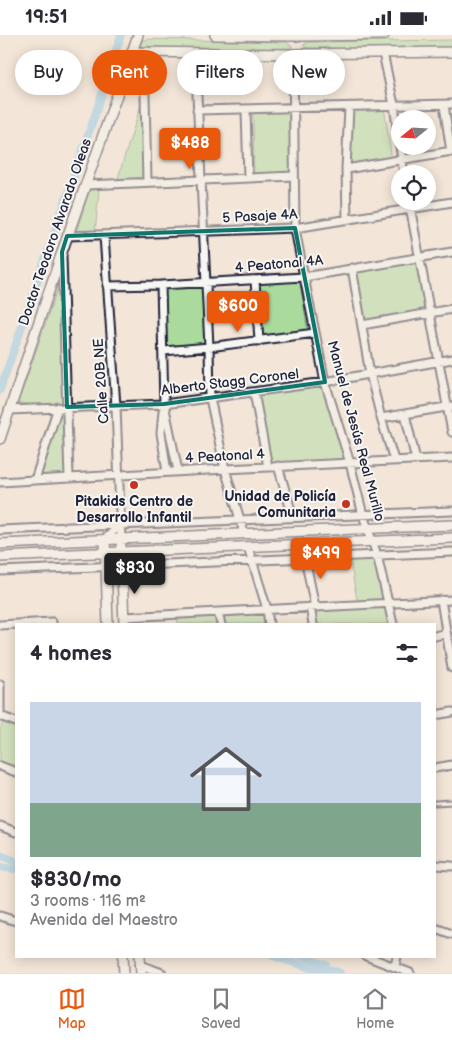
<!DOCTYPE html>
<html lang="en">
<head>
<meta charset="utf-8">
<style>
	:root { --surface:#fff; --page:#f7f7f7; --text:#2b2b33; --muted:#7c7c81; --line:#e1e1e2; --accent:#ea580c }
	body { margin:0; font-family:"Balsamiq Sans",sans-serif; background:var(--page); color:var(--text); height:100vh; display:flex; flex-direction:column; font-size:19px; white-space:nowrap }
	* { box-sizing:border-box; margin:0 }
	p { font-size:16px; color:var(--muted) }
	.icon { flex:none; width:28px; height:28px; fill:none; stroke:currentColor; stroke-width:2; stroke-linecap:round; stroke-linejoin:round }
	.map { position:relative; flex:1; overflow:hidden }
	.drawer { position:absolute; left:15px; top:588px; width:421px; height:335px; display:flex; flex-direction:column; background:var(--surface); border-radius:0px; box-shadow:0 2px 12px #0003 }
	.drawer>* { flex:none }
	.hud { position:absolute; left:15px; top:15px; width:422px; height:45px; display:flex; gap:10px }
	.needle { width:32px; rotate:252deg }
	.fabs { position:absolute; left:391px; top:75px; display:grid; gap:10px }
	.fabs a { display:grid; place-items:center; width:45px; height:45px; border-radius:50%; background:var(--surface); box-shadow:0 2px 12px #0003; font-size:25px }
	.price { position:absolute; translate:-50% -42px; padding:0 11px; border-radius:5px; background:var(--accent); color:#fff; font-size:16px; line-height:32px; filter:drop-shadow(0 1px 2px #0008) }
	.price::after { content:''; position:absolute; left:50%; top:30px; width:15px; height:11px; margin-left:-8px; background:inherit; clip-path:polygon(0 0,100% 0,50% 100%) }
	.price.active { background:#222; color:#fff }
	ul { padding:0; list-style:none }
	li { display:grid; align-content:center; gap:10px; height:265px; padding:0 15px }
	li+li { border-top:1px solid var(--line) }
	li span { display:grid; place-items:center; height:155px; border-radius:0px; color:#555 }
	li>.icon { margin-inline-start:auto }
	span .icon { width:90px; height:90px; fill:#fffc; stroke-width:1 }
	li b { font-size:21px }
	h2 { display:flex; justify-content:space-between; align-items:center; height:60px; padding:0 15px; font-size:21px }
	.chip { padding:0 18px; border-radius:22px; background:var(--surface); box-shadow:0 2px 12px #0003; font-size:18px; line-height:45px }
	.chip.active { background:var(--accent); color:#fff }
	.status { display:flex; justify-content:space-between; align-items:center; height:35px; padding:0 25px; background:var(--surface); direction:ltr }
	.status svg { height:14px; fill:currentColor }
	.tab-bar { display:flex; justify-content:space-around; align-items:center; height:70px; border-top:1px solid var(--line); background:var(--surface); font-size:14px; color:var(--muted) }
	.tab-bar a { display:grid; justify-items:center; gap:2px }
	.tab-bar .active { color:var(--accent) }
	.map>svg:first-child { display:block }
	.green { fill:#aadb9c; stroke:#667e6c }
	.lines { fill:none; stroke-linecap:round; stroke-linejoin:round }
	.canal { stroke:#8ac8ea; stroke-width:8 }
	.service-casing { stroke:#22223b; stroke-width:7 }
	.minor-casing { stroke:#22223b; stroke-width:11 }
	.tertiary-casing { stroke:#22223b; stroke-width:12 }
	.service { stroke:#f6f6f2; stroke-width:3 }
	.minor { stroke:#f6f6f2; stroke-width:7 }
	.tertiary { stroke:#f6f6f2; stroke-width:9 }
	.marked { fill:none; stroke:#0f766e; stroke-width:4; stroke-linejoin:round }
	.poi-dot { fill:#c8321e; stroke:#f6f6f2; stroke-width:2 }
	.labels { text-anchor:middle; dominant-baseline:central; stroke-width:4; stroke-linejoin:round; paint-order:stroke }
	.street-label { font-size:14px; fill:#22223b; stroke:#f6f6f2 }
	.poi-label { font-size:14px; font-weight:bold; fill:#22223b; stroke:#f6f6f2; text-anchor:end }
</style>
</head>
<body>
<div class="status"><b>19:51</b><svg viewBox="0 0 49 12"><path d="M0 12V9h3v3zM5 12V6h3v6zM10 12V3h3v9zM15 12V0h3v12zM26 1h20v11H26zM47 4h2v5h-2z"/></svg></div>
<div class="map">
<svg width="452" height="938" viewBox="0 0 452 938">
	<rect width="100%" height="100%" fill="#f3e6d8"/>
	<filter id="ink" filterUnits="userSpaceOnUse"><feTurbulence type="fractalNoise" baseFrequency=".02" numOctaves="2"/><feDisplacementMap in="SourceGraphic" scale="10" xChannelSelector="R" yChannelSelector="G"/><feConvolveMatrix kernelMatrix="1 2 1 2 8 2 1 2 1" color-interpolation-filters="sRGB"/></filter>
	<g filter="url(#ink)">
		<path class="green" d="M146 4 286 7 292 11 291 15 142 13 140 10 141 6Z
			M452 5V12L309 14 304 11V9L310 7Z
			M143 63 145 145 117 146Z
			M384 72 392 126 347 134 350 74Z
			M291 77V139L254 140 253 78Z
			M90 153 99 154 95 199 76 198Z
			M419 222 429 278 362 290 352 233Z
			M63 237 69 443 35 445 60 372 18 368Z
			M300 246 308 296 260 303 254 248Z
			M205 247 209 312 164 316 161 250Z
			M325 347 350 428 268 432 254 357Z
			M377 520 391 589H313L310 572 358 570 349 521Z
			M267 575 269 589H178V580Z
			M3 687 16 692V733L0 728V695Z"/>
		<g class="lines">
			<path class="canal" d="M0 355 97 74 121 0
				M0 820 16 826
				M0 831 5 833 16 834
				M273 921 326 938
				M301 921 326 930
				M321 931 340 938"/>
			<defs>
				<path id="service" d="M435 768 452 767"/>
				<path id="minor" d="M144 18 147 147
					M195 18 209 312 210 363 225 434 244 498
					M383 18 394 70 404 139
					M293 19 295 193 304 242 325 347 350 428 363 480 377 520 393 589
					M444 70 451 117
					M197 75 452 69
					M246 75 248 143
					M346 134 452 116
					M86 150 294 141
					M409 166 452 397
					M347 185 346 134 349 73
					M67 201 295 193 452 167
					M104 201 116 371 121 504
					M62 221 69 443
					M352 233 370 339 381 383 394 425
					M255 245 259 306
					M161 250 164 369 178 436
					M107 251 161 250 304 242 452 217
					M362 290 452 274
					M164 316 209 312 315 298
					M254 357 268 432
					M9 375 164 369 325 347 452 324
					M163 376 161 398 167 437
					M405 379 416 425
					M381 383 452 371
					M278 431 293 482
					M35 445 58 372
					M0 447 225 434 452 423
					M0 495 452 476
					M105 504 121 489
					M248 512 267 574 269 589
					M305 523 315 572
					M0 536 452 517
					M441 565 452 633
					M310 572 313 589
					M218 577 221 589
					M124 582 452 565
					M0 590 52 587V589
					M435 601 446 598
					M0 649V682
					M435 680 452 677
					M0 681 16 687
					M0 731 16 737
					M435 733 452 730
					M0 791 16 797
					M435 830 452 831
					M0 881 16 886
					M435 893 452 899
					M366 921 410 938
					M140 930 162 938
					M395 932 397 921"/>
				<path id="tertiary" d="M215 0 298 1 384 0
					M132 17 293 19 452 17
					M0 404 62 217 138 0
					M105 504 108 589
					M0 509 452 490
					M121 511 124 589
					M0 522 452 503
					M123 921 124 938
					M140 921 141 938"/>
			</defs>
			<use href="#service" class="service-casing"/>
			<use href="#minor" class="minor-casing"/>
			<use href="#tertiary" class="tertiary-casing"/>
			<use href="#service" class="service"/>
			<use href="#minor" class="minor"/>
			<use href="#tertiary" class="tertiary"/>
		</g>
	</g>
	<path d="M0 0H452V938H0ZM295 193 325 347 164 369 67 372 62 217 67 201Z" fill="#f3e6d8" fill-opacity=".55" fill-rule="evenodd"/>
	<path class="marked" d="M295 193 325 347 164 369 67 372 62 217 67 201Z"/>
	<g class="poi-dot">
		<circle cx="134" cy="450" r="5"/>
		<circle cx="346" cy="469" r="5"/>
	</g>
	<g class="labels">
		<g class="street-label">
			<text transform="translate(260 181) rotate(-3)">5 Pasaje 4A</text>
			<text transform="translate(55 197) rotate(-71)">Doctor Teodoro Alvarado Oleas</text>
			<text transform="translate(279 229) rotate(-5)">4 Peatonal 4A</text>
			<text transform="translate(101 346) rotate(-94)">Calle 20B NE</text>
			<text transform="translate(230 347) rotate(-7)">Alberto Stagg Coronel</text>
			<text transform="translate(356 396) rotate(75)">Manuel de Jesús Real Murillo</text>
			<text transform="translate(225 421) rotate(-3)">4 Peatonal 4</text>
		</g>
		<g class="poi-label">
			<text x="336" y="461">Unidad de Policía<tspan x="336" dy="16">Comunitaria</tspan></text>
			<text x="134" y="466" text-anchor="middle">Pitakids Centro de<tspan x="134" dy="16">Desarrollo Infantil</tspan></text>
		</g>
	</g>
</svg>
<div class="fabs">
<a><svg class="needle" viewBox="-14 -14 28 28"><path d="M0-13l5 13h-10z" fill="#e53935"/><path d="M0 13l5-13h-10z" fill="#7c7c81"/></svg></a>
<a><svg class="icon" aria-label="locate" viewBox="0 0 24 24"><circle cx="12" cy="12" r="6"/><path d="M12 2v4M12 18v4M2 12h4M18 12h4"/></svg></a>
</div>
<b class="price" style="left:190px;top:135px">$488</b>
<b class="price" style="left:238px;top:298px">$600</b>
<b class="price" style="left:321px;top:545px">$499</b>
<b class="price active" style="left:135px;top:560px">$830</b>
<div class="hud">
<a class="chip">Buy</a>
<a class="chip active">Rent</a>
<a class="chip">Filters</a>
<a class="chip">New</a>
</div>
<section class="drawer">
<h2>4 homes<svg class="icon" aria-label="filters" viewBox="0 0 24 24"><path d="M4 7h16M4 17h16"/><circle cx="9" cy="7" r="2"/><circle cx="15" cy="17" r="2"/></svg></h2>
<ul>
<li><span style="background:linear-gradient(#c9d6e8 65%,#7fa58c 0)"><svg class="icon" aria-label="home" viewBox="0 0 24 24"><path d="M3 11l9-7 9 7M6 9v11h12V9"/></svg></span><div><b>$830/mo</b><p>3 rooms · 116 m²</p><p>Avenida del Maestro</p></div></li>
</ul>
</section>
</div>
<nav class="tab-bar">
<a class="active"><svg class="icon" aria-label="map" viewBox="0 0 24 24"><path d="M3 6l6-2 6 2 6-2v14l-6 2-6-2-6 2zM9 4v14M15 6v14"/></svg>Map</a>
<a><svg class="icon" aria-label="saved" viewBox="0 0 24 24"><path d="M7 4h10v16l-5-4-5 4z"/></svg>Saved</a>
<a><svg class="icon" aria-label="home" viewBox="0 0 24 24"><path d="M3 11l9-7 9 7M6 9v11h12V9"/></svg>Home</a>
</nav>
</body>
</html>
